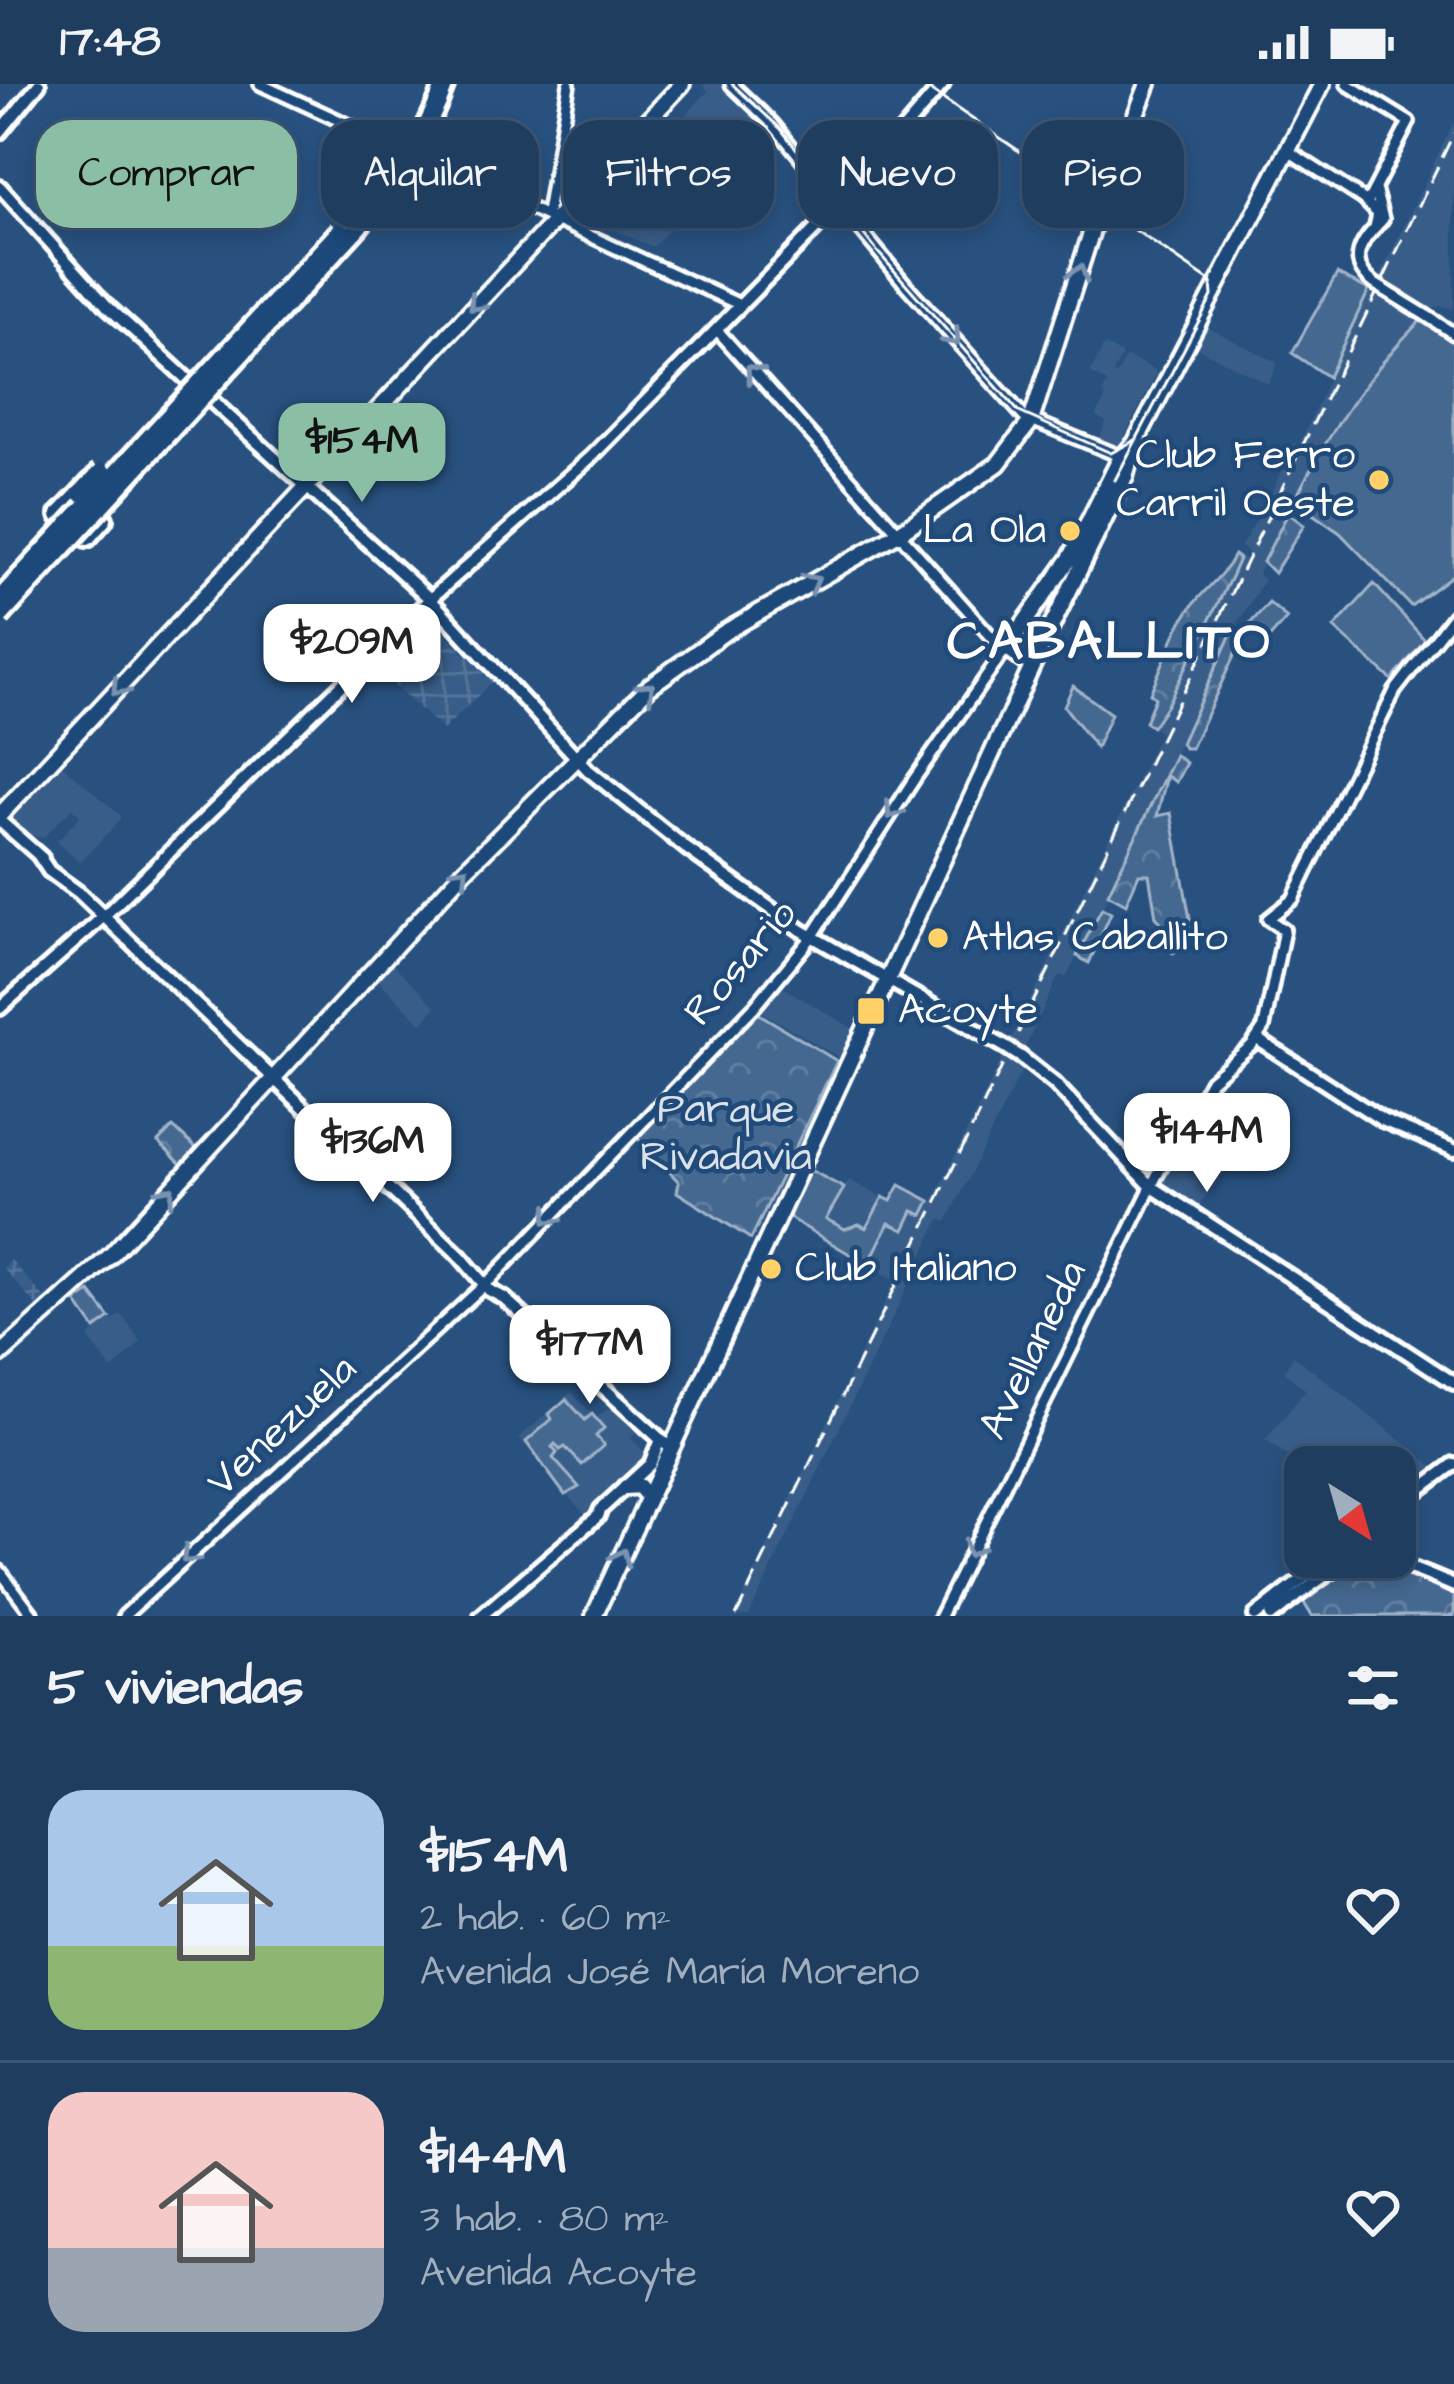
<!DOCTYPE html>
<html lang="es">
<head>
<meta charset="utf-8">
<style>
	:root { --surface:#1e3d5f; --page:#264465; --text:#f1f3f6; --muted:#a1aebd; --line:#3c5674; --accent:#8abfa5 }
	body { margin:0; font-family:"Architects Daughter",sans-serif; background:var(--page); color:var(--text); height:100vh; display:flex; flex-direction:column; font-size:45px; white-space:nowrap }
	* { box-sizing:border-box; margin:0 }
	p { font-size:39px; color:var(--muted) }
	.icon { flex:none; width:66px; height:66px; fill:none; stroke:currentColor; stroke-width:2; stroke-linecap:round; stroke-linejoin:round }
	.map { position:relative; height:1532px; overflow:hidden }
	.sheet { display:flex; flex-direction:column; background:var(--surface); flex:1 }
	.sheet>* { flex:none }
	.banner { position:absolute; left:36px; top:36px; width:1383px; height:108px; display:flex; gap:24px }
	.needle { width:78px; rotate:143deg }
	.buttons { position:absolute; left:1284px; top:1362px; display:grid; gap:24px }
	.buttons a { display:grid; place-items:center; width:132px; height:132px; border-radius:24px; background:var(--surface); box-shadow:0 6px 18px #0003,0 0 0 3px var(--line); font-size:60px }
	.price { position:absolute; translate:-50% -102px; padding:0 27px; border-radius:24px; background:#fff; color:#222; font-size:39px; line-height:78px; filter:drop-shadow(0 3px 6px #0008) }
	.price::after { content:''; position:absolute; left:50%; top:72px; width:36px; height:27px; margin-left:-18px; background:inherit; clip-path:polygon(0 0,100% 0,50% 100%) }
	.price.active { background:var(--accent); color:#111 }
	ul { padding:0; list-style:none }
	li { display:flex; align-items:center; gap:36px; height:300px; padding:0 48px }
	li+li { border-top:3px solid var(--line) }
	li span { display:grid; place-items:center; flex:none; width:336px; height:240px; border-radius:36px; color:#555 }
	li>.icon { margin-inline-start:auto }
	span .icon { width:144px; height:144px; fill:#fffc; stroke-width:1 }
	li b { font-size:51px }
	h2 { display:flex; justify-content:space-between; align-items:center; height:144px; padding:0 48px; font-size:51px }
	.chip { padding:0 42px; border-radius:36px; background:var(--surface); box-shadow:0 6px 18px #0003,0 0 0 3px var(--line); font-size:42px; line-height:108px }
	.chip.active { background:var(--accent); color:#111 }
	.status { display:flex; justify-content:space-between; align-items:center; height:84px; padding:0 60px; background:var(--surface); direction:ltr }
	.status svg { height:33px; fill:currentColor }
	.map>svg:first-child { display:block }
	.built { fill:#375d88 }
	.industrial { fill:url(#industrial-grid) }
	.grass { fill:#446890; stroke:#a2b4c8; stroke-width:3 }
	.park { fill:url(#park-crowns); stroke:#a2b4c8; stroke-width:3 }
	.lines { fill:none; stroke-linecap:round; stroke-linejoin:round }
	.tertiary-casing { stroke:#fff; stroke-width:18 }
	.secondary-casing { stroke:#fff; stroke-width:20 }
	.primary-casing { stroke:#fff; stroke-width:22 }
	.motorway-casing { stroke:#fff; stroke-width:26 }
	.tertiary { stroke:#1f4a7a; stroke-width:9 }
	.secondary { stroke:#1f4a7a; stroke-width:10 }
	.primary { stroke:#1f4a7a; stroke-width:14 }
	.motorway { stroke:#1f4a7a; stroke-width:16 }
	.tram { stroke:#fff; stroke-width:3 }
	.rail { stroke:#fff; stroke-width:3; stroke-dasharray:18 9; stroke-linecap:butt }
	.tertiary-bridge-casing { stroke:#fff; stroke-width:18; stroke-linecap:butt }
	.secondary-bridge-casing { stroke:#fff; stroke-width:20; stroke-linecap:butt }
	.motorway-bridge-casing { stroke:#fff; stroke-width:26; stroke-linecap:butt }
	.tertiary-bridge { stroke:#1f4a7a; stroke-width:9 }
	.secondary-bridge { stroke:#1f4a7a; stroke-width:10 }
	.motorway-bridge { stroke:#1f4a7a; stroke-width:16 }
	.oneway { stroke:#7992af }
	.poi-dot { fill:#ffd166; stroke:#1f4a7a; stroke-width:4.5 }
	.labels { text-anchor:middle; dominant-baseline:central; stroke-width:9; stroke-linejoin:round; paint-order:stroke }
	.poi-label { font-size:42px; fill:#fff; stroke:#1f4a7a; text-anchor:start }
	.street-label { font-size:42px; fill:#fff; stroke:#1f4a7a }
	.park-label { font-size:42px; fill:#dae1e9; stroke:#1f4a7a }
	.district-label { font-size:54px; font-weight:bold; letter-spacing:3px; fill:#fff; stroke:#1f4a7a }
</style>
</head>
<body>
<div class="status"><b>17:48</b><svg viewBox="0 0 49 12"><path d="M0 12V9h3v3zM5 12V6h3v6zM10 12V3h3v9zM15 12V0h3v12zM26 1h20v11H26zM47 4h2v5h-2z"/></svg></div>
<div class="map">
<svg width="1454" height="1532" viewBox="0 0 1454 1532">
	<defs>
		<pattern id="industrial-grid" width="8" height="8" patternUnits="userSpaceOnUse" patternTransform="scale(3)"><rect width="8" height="8" fill="#375d88"/><path d="M0 4h8M4 0v8" fill="none" stroke="#55759a"/></pattern>
		<pattern id="park-crowns" width="20" height="18" patternUnits="userSpaceOnUse" patternTransform="scale(3)"><rect width="20" height="18" fill="#446890"/><path d="M2 6a3 3 0 1 1 6 0M12 15a3 3 0 1 1 6 0" fill="none" stroke="#607fa1"/></pattern>
	</defs>
	<rect width="100%" height="100%" fill="#28517f"/>
	<filter id="ink" filterUnits="userSpaceOnUse"><feTurbulence type="fractalNoise" baseFrequency=".00833" numOctaves="2"/><feDisplacementMap in="SourceGraphic" scale="24" xChannelSelector="R" yChannelSelector="G"/><feConvolveMatrix kernelMatrix="1 2 1 2 8 2 1 2 1" color-interpolation-filters="sRGB"/></filter>
	<g filter="url(#ink)">
		<path class="built" d="M702 0H723L765 39V46L653 163 595 137 588 144 584 142 708 7Z
			M1454 37V225L1441 222 1429 226 1388 270 1385 280 1332 344 1294 416 1297 419 1263 478 1258 490 1264 496 1231 550 1102 824 1066 894 1061 891 1057 895 1025 964 1011 956 1160 649 1152 643 1167 621 1239 476 1233 469 1247 476 1249 470 1241 462 1271 410 1293 359 1299 361 1369 206 1374 205Z
			M135 90 143 92 150 101 144 122 128 139 116 143 101 142 94 132 99 114 112 99Z
			M1207 243 1278 279 1268 300 1196 263Z
			M1104 261 1122 270 1113 290 1117 291 1126 272 1155 286 1156 291 1118 364 1098 356 1106 338 1096 332 1106 313 1102 310 1107 299 1090 289Z
			M60 679 120 731V736L80 778 57 757 80 732 72 724 43 754 30 751 12 734Z
			M393 880 436 923 422 940 378 896Z
			M779 901 854 945 840 974 758 926Z
			M1003 973 1022 985 988 1055 947 1138 940 1135 749 1532H734L906 1175 894 1196 791 1135 789 1130 808 1090 810 1086 844 1103 849 1096 891 1118 900 1101 933 1117Z
			M1211 1007 1264 1040 1198 1122 1159 1097Z
			M88 1205 112 1237 121 1230 141 1258 112 1286 88 1253 96 1246 75 1217Z
			M1293 1271 1432 1381 1433 1385 1395 1413V1383L1305 1385 1265 1356 1306 1306 1284 1288Z
			M571 1308 596 1334 611 1322 638 1346 631 1354 648 1372 584 1430 519 1354Z"/>
		<path class="industrial" d="M429 533 492 598 443 646 375 584Z
			M11 1176 47 1217 39 1225 3 1184Z"/>
		<path class="grass" d="M1337 190 1369 206 1328 293 1292 269Z
			M1421 236 1454 257V490L1411 522 1340 449 1294 417C1328 349 1368 289 1421 236Z
			M1374 500 1425 556 1392 596 1334 544Z
			M1269 519 1287 534 1265 559 1247 543Z
			M810 1086 844 1104 826 1135 845 1145 859 1140 866 1144 883 1113 891 1117 900 1101 930 1117 923 1131 913 1127 904 1146 889 1139 868 1181 791 1135 789 1130Z
			M90 1208 110 1234 95 1245 76 1218Z
			M566 1315 585 1336 592 1330 604 1344 596 1352 604 1361 582 1381 565 1363 560 1366 555 1360 552 1363 557 1369 553 1374 579 1403 565 1411 526 1358 552 1335 549 1330Z"/>
		<path class="park" d="M417 78 423 80 413 106 423 117 403 139 386 122Z
			M1288 429 1304 441 1274 489 1263 478Z
			M1234 471 1239 475 1231 493 1167 621 1152 643 1145 638 1155 614 1150 609C1163 582 1174 546 1192 522 1206 503 1223 493 1234 471Z
			M1070 480 1073 482 1029 572 1022 574 1015 562 1055 508Z
			M1231 550 1242 555 1191 664H1184L1181 659Z
			M1073 602 1111 630 1096 664 1064 622Z
			M1175 671 1186 679 1176 698 1167 692 1157 732 1171 729 1194 857 1173 869 1170 866 1177 855 1156 833 1149 790H1139L1126 820 1108 810Z
			M1102 824 1111 829 1089 879 1077 872Z
			M756 928 837 977 751 1155 677 1108 679 1098 633 1049Z
			M173 1043 198 1066 183 1082 158 1058Z
			M1385 1479 1454 1507V1532H1312L1301 1514 1339 1484Z"/>
		<g class="lines">
			<defs>
				<path id="tertiary" d="M260 0 740 221
					M731 0 773 40 906 201 1024 333 1115 370 1122 378
					M1347 0 1409 38 1367 119
					M1287 66 1363 115 1378 130 1375 143
					M1375 105 1383 135C1364 155 1343 176 1375 200
					M547 129 569 0
					M1427 232 1454 250
					M717 246 997 559 1023 579 1035 576
					M0 1487 34 1532
					M124 1532 490 1196 755 922 812 853 915 694 1005 566
					M940 1532 1156 1093 1211 996 1252 961 1264 943 1284 846 1268 835 1293 815 1395 607 1454 531"/>
				<path id="secondary" d="M0 48 39 0
					M0 103 107 222 190 298
					M211 316 430 515 588 686 686 764 801 846 1007 964
					M0 737 42 774
					M39 772 49 787 78 808 460 1172 489 1206 504 1214 670 1364
					M0 924 104 832 430 515 591 373 839 121 943 0
					M1257 955 1382 1036 1454 1066
					M1021 973 1055 1000 1151 1102 1454 1299
					M1395 1424 1454 1380
					M481 1532 598 1432 601 1425 650 1380 660 1356
					M1255 1532 1331 1473
					M1271 1532C1353 1470 1355 1458 1454 1502"/>
				<path id="primary" d="M1005 566 1071 473 1118 379 1132 362
					M0 731 682 0
					M0 1271 111 1171 464 787 650 602 725 548 899 449 998 380 1031 337 1100 121 1148 0
					M626 1403 639 1402 648 1413
					M594 1532 1035 576 1125 393 1134 361 1322 0"/>
				<path id="motorway" d="M60 431 81 409
					M87 453 103 435"/>
			</defs>
			<use href="#tertiary" class="tertiary-casing"/>
			<use href="#secondary" class="secondary-casing"/>
			<use href="#primary" class="primary-casing"/>
			<use href="#motorway" class="motorway-casing"/>
			<use href="#tertiary" class="tertiary"/>
			<use href="#secondary" class="secondary"/>
			<use href="#primary" class="primary"/>
			<use href="#motorway" class="motorway"/>
			<path class="tram" d="M732 0 781 45 876 166 1019 328 1111 369 1137 355
				M921 0 1211 198 1212 212 1115 396"/>
			<path class="rail" d="M736 1532 1454 49"/>
			<defs>
				<path id="tertiary-bridge" d="M1375 200 1427 232"/>
				<path id="secondary-bridge" d="M1007 964 1021 973"/>
				<path id="motorway-bridge" d="M81 409 102 387
					M0 515 340 147
					M0 532 358 143C393 98 426 54 445 0"/>
			</defs>
			<use href="#tertiary-bridge" class="tertiary-bridge-casing"/>
			<use href="#secondary-bridge" class="secondary-bridge-casing"/>
			<use href="#motorway-bridge" class="motorway-bridge-casing"/>
			<use href="#tertiary-bridge" class="tertiary-bridge"/>
			<use href="#secondary-bridge" class="secondary-bridge"/>
			<use href="#motorway-bridge" class="motorway-bridge"/>
		</g>
		<defs><path id="oneway-chevron" d="M-2-3.5L2.5 0L-2 3.5" fill="none" stroke-width="1.6" stroke-linecap="round" stroke-linejoin="round" transform="scale(3)"/></defs>
		<g class="oneway">
			<use href="#oneway-chevron" transform="translate(1079 189) rotate(-73)"/>
			<use href="#oneway-chevron" transform="translate(476 220) rotate(133)"/>
			<use href="#oneway-chevron" transform="translate(953 254) rotate(48)"/>
			<use href="#oneway-chevron" transform="translate(753 288) rotate(-132)"/>
			<use href="#oneway-chevron" transform="translate(812 498) rotate(-29)"/>
			<use href="#oneway-chevron" transform="translate(119 604) rotate(133)"/>
			<use href="#oneway-chevron" transform="translate(647 606) rotate(-43)"/>
			<use href="#oneway-chevron" transform="translate(893 727) rotate(123)"/>
			<use href="#oneway-chevron" transform="translate(461 790) rotate(-46)"/>
			<use href="#oneway-chevron" transform="translate(167 1110) rotate(-48)"/>
			<use href="#oneway-chevron" transform="translate(550 1133) rotate(133)"/>
			<use href="#oneway-chevron" transform="translate(972 1465) rotate(116)"/>
			<use href="#oneway-chevron" transform="translate(189 1472) rotate(137)"/>
			<use href="#oneway-chevron" transform="translate(621 1473) rotate(-66)"/>
		</g>
	</g>
	<g class="poi-dot">
		<circle cx="1379" cy="396" r="12"/>
		<circle cx="1070" cy="447" r="12"/>
		<circle cx="938" cy="854" r="12"/>
		<rect x="856" y="912" width="30" height="30" rx="6"/>
		<circle cx="771" cy="1185" r="12"/>
	</g>
	<g class="labels">
		<g class="poi-label">
			<text x="1355" y="372" text-anchor="end">Club Ferro<tspan x="1355" dy="48">Carril Oeste</tspan></text>
			<text x="1046" y="447" text-anchor="end">La Ola</text>
			<text x="962" y="854">Atlas Caballito</text>
			<text x="898" y="927">Acoyte</text>
			<text x="795" y="1185">Club Italiano</text>
		</g>
		<g class="street-label">
			<text transform="translate(741 879) rotate(-50)">Rosario</text>
			<text transform="translate(1033 1266) rotate(-64)">Avellaneda</text>
			<text transform="translate(282 1342) rotate(-43)">Venezuela</text>
		</g>
		<g class="park-label">
			<text x="726" y="1026">Parque<tspan x="726" dy="48">Rivadavia</tspan></text>
		</g>
		<g class="district-label">
			<text x="1110" y="558">CABALLITO</text>
		</g>
	</g>
</svg>
<div class="buttons">
<a><svg class="needle" viewBox="-14 -14 28 28"><path d="M0-13l5 13h-10z" fill="#e53935"/><path d="M0 13l5-13h-10z" fill="#a1aebd"/></svg></a>
</div>
<b class="price active" style="left:362px;top:421px">$154M</b>
<b class="price" style="left:352px;top:622px">$209M</b>
<b class="price" style="left:1207px;top:1111px">$144M</b>
<b class="price" style="left:373px;top:1121px">$136M</b>
<b class="price" style="left:590px;top:1323px">$177M</b>
<div class="banner">
<a class="chip active">Comprar</a>
<a class="chip">Alquilar</a>
<a class="chip">Filtros</a>
<a class="chip">Nuevo</a>
<a class="chip">Piso</a>
</div>
</div>
<section class="sheet">
<h2>5 viviendas<svg class="icon" aria-label="filters" viewBox="0 0 24 24"><path d="M4 7h16M4 17h16"/><circle cx="9" cy="7" r="2"/><circle cx="15" cy="17" r="2"/></svg></h2>
<ul>
<li><span style="background:linear-gradient(#a9c7e8 65%,#8fb573 0)"><svg class="icon" aria-label="home" viewBox="0 0 24 24"><path d="M3 11l9-7 9 7M6 9v11h12V9"/></svg></span><div><b>$154M</b><p>2 hab. · 60 m²</p><p>Avenida José María Moreno</p></div><svg class="icon" aria-label="heart" viewBox="0 0 24 24"><path d="M12 20l-8-8c-3-5 5-10 8-4 3-6 11-1 8 4z"/></svg></li>
<li><span style="background:linear-gradient(#f6c9c9 65%,#9aa5b1 0)"><svg class="icon" aria-label="home" viewBox="0 0 24 24"><path d="M3 11l9-7 9 7M6 9v11h12V9"/></svg></span><div><b>$144M</b><p>3 hab. · 80 m²</p><p>Avenida Acoyte</p></div><svg class="icon" aria-label="heart" viewBox="0 0 24 24"><path d="M12 20l-8-8c-3-5 5-10 8-4 3-6 11-1 8 4z"/></svg></li>
</ul>
</section>
</body>
</html>
